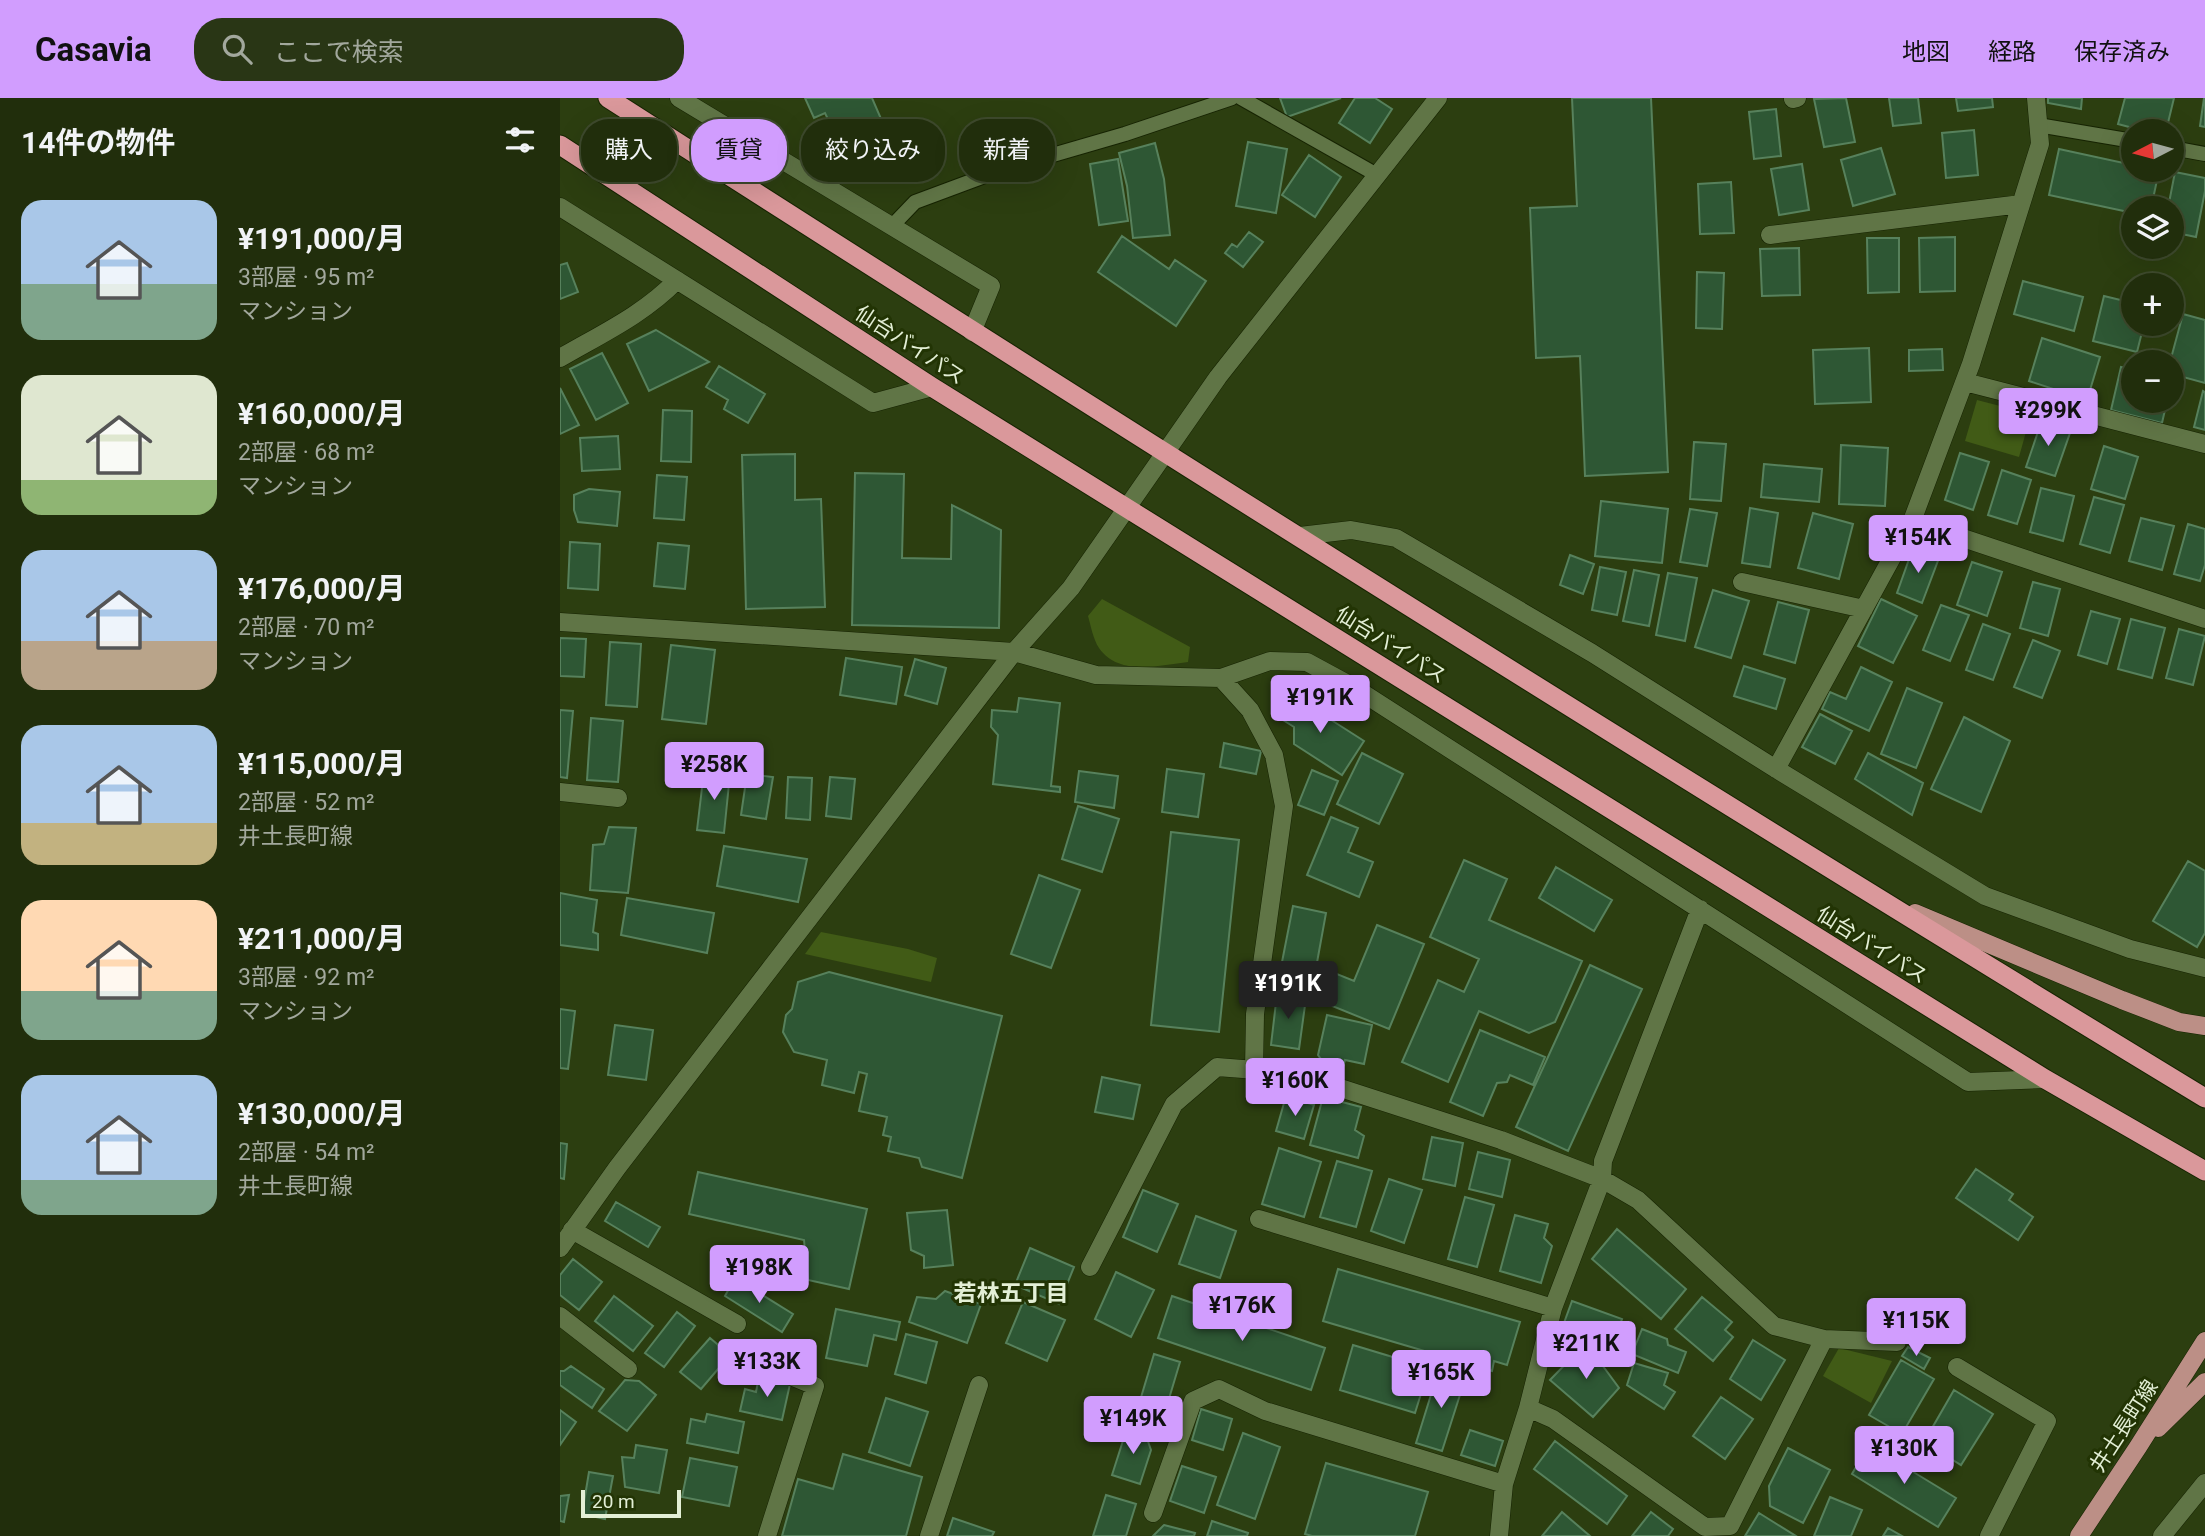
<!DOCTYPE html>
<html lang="ja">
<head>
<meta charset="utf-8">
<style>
	:root { --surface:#212e0c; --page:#293615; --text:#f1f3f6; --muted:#a2a89d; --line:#3e4a2d; --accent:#d19dfe }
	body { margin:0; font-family:Roboto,"Noto Sans JP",sans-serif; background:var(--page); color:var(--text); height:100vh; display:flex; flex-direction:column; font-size:26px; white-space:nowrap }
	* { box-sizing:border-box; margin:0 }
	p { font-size:23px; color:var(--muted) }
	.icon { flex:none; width:38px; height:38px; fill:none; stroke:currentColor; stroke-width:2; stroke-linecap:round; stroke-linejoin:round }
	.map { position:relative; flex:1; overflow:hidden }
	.sheet { display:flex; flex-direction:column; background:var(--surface); width:560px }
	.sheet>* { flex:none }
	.top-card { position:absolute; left:21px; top:21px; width:665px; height:63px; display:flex; gap:14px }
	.needle { width:46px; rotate:264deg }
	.buttons { position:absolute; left:1561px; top:21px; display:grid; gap:14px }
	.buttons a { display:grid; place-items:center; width:63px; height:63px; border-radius:50%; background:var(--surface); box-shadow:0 7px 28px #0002,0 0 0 2px var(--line); font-size:35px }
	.scale { position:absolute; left:21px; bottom:18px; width:100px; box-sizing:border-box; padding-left:7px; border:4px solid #e3efd6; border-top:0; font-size:19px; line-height:24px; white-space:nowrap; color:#e3efd6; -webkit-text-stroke:5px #223404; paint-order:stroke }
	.price { position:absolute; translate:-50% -60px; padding:0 16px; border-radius:7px; background:var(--accent); color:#111; font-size:23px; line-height:46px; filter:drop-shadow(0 2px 4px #0008) }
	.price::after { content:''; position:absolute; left:50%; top:42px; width:21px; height:16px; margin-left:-10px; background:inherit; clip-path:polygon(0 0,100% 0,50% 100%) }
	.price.active { background:#222; color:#fff }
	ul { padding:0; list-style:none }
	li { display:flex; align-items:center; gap:21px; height:175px; padding:0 21px }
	li span { display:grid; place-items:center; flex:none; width:196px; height:140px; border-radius:21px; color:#555 }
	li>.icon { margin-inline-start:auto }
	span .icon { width:84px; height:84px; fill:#fffc; stroke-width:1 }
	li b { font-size:30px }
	h2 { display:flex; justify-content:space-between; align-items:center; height:84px; padding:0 21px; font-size:30px }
	.chip { padding:0 24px; border-radius:28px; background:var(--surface); box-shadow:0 7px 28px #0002,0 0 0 2px var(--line); font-size:24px; line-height:63px }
	.chip.active { background:var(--accent); color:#111 }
	header { display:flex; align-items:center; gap:42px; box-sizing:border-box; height:98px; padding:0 35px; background:var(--accent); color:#111 }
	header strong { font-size:33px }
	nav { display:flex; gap:38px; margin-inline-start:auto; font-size:24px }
	.search { width:490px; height:63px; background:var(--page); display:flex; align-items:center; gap:18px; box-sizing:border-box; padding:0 24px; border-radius:28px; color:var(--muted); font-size:26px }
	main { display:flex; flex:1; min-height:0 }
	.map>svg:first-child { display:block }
	.green { fill:#415b16 }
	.building { fill:#2e5734; stroke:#57815c; stroke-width:2 }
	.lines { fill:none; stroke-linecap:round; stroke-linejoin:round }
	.service-casing { stroke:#162302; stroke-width:16 }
	.minor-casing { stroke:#162302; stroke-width:19 }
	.primary-casing { stroke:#162302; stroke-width:19 }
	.trunk-casing { stroke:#162302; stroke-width:21 }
	.service { stroke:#607546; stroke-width:14 }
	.minor { stroke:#607546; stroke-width:18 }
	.primary { stroke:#bc8f86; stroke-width:18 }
	.trunk { stroke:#da989b; stroke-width:19 }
	.labels { text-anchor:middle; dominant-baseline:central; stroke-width:6; stroke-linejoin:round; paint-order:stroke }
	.street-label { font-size:21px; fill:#e3efd6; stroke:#223404 }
	.neighbourhood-label { font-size:23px; font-weight:bold; fill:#e3efd6; stroke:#223404 }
</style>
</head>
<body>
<header>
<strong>Casavia</strong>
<div class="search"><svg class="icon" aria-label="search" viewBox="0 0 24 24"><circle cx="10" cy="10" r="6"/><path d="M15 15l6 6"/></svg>ここで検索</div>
<nav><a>地図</a><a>経路</a><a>保存済み</a></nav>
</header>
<main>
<section class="sheet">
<h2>14件の物件<svg class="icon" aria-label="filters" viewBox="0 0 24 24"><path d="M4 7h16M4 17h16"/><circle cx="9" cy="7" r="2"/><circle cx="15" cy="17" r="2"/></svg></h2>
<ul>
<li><span style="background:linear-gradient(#a9c7e8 60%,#7fa58c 0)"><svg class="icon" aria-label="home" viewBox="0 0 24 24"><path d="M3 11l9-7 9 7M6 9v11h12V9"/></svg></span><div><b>¥191,000/月</b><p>3部屋 · 95 m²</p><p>マンション</p></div></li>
<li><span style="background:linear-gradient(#dfe7d0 75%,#8fb573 0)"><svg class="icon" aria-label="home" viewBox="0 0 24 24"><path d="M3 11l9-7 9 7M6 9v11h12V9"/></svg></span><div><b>¥160,000/月</b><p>2部屋 · 68 m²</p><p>マンション</p></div></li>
<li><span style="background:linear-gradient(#a9c7e8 65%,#b9a48a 0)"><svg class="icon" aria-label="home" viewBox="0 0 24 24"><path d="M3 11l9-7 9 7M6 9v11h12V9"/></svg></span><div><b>¥176,000/月</b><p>2部屋 · 70 m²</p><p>マンション</p></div></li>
<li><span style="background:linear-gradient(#a9c7e8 70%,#c2b280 0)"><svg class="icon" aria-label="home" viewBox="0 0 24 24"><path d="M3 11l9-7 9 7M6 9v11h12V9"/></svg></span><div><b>¥115,000/月</b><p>2部屋 · 52 m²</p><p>井土長町線</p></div></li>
<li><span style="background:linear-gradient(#ffd9b3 65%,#7fa58c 0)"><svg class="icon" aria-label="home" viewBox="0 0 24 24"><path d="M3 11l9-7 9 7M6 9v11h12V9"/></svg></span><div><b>¥211,000/月</b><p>3部屋 · 92 m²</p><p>マンション</p></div></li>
<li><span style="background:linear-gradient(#a9c7e8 75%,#7fa58c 0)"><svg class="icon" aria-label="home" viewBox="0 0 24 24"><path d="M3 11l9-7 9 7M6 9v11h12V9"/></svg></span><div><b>¥130,000/月</b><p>2部屋 · 54 m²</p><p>井土長町線</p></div></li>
</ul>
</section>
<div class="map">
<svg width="1645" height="1438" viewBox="0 0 1645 1438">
	<rect width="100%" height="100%" fill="#2c3e10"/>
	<path class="green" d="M1417 302 1471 316 1459 359 1405 343Z
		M542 501 630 549 628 564C600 567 559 579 539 550 533 541 531 528 528 518Z
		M261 834 348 851 377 860 371 884 245 856Z
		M1279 1250 1332 1263 1311 1305 1263 1278Z"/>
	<path class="building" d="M245 0H312L325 30 291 45 286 34 276 38 265 15 254 20Z
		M720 0H781L727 19Z
		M795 0H815L832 11 810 45 779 25Z
		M1012 0H1091L1108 374 1025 378 1020 258 976 260 970 110 1017 108Z
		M1286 0 1295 44 1264 49 1254 1Z
		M1329 0H1358L1361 25 1333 28Z
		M1396 0H1432L1433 9 1398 13Z
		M1488 0H1522L1521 11 1488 5Z
		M1565 0H1614L1606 33H1584L1558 26Z
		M1644 0H1645V29L1640 28Z
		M1216 11 1221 58 1194 61 1189 14Z
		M1414 32 1418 77 1386 80 1382 35Z
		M688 44 727 51 716 115 676 108Z
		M595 45 604 81 610 137 573 140 567 88 559 55Z
		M1321 50 1335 96 1293 108 1281 62Z
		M1499 51 1573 67V72L1599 73 1591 110H1573V115L1489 97Z
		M749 57 781 79 755 119 722 97Z
		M558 61 568 123 539 127 530 66Z
		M1242 66 1249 112 1219 117 1211 71Z
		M1615 74 1645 80V93L1636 139 1612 134V110H1608Z
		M1171 84 1174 135 1140 136 1138 86Z
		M689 134 703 144 683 169 665 155 672 146 677 149Z
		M562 138 609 171 615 162 646 183 616 228 538 174Z
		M1395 139V193L1360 194 1359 140Z
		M1307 140H1339V194L1308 195Z
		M1239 150 1240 197 1202 198 1200 151Z
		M7 165 18 194 0 201V167Z
		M1137 174 1164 175 1162 231 1136 230Z
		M1463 183 1523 199 1514 233 1454 216Z
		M1544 198 1573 205V226H1584L1577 254 1533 243Z
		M1623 216 1645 222V285L1612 276 1610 264Z
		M96 232 149 264 89 293 67 246Z
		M1482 240 1540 259 1527 302 1469 283Z
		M1309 250 1311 304 1255 306 1253 252Z
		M1382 251 1383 272 1349 273V252Z
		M42 255 68 305 36 322 10 271Z
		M159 268 205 296 188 325 164 311 168 302 146 289Z
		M1561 269 1573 272V303H1607L1602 325 1551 312Z
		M0 290 19 327 0 336Z
		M1643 293 1645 294V332L1634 329Z
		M103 312 132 313 131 364 101 363Z
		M1482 322 1511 332 1495 378 1466 369Z
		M58 338 60 371 22 373 20 340Z
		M1134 344 1166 346 1161 403 1130 401Z
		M1281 347 1328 350 1325 408 1279 406Z
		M1544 348 1578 359 1565 401 1531 391Z
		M1400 355 1429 364 1413 412 1385 402Z
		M235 356V402L261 401 265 509 186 511 182 357Z
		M1204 366 1262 371 1259 404 1201 399Z
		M1442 372 1471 382 1457 426 1428 417Z
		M295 375 344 376 342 460 391 461 392 407 441 432 439 530 292 527Z
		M97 377 127 379 124 422 94 420Z
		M1481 390 1514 398 1503 443 1470 434Z
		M29 391 60 394 57 428 18 424 14 412V397Z
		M1534 399 1564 407 1550 455 1520 446Z
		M1041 403 1108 411 1102 465 1035 458Z
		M1190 410 1218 415 1210 469 1182 465Z
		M1130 411 1157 415 1147 468 1120 464Z
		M1253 415 1293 426 1279 481 1238 470Z
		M1581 420 1614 428 1602 472 1569 463Z
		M1628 426 1645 431V467L1640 483 1614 476Z
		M10 444 40 446 38 492 8 490Z
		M98 445 129 448 125 491 94 488Z
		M1353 450 1379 460 1362 505 1337 495Z
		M1010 457 1034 466 1023 496 1000 487Z
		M1412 464 1442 474 1427 518 1397 507Z
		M1040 469 1066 474 1057 517 1032 512Z
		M1074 472 1099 477 1089 528 1063 523Z
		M1108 475 1137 480 1125 543 1096 537Z
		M1473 484 1500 491 1488 538 1460 530Z
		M1153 492 1189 503 1171 560 1135 549Z
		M1321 501 1357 518 1333 565 1298 548Z
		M1218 504 1249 512 1235 565 1204 556Z
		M1381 507 1409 517 1390 563 1363 552Z
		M1531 513 1560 521 1547 566 1518 557Z
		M1571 521 1605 530 1592 580 1558 571Z
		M1423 526 1450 536 1433 582 1406 572Z
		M1619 531 1645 538 1633 587 1606 580Z
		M0 540 26 541 24 579 0 578Z
		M1473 542 1500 553 1482 600 1454 589Z
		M50 544 81 546 77 609 46 607Z
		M111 547 155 552 146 626 102 621Z
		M286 560 342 569 336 606 280 597Z
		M355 561 386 570 377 606 345 597Z
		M1184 568 1225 581 1216 611 1174 598Z
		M1301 569 1332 584 1309 633 1262 611 1270 594 1286 601Z
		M1347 590 1382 605 1356 670 1321 656Z
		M729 595 804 643 782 677 734 646V629L715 617Z
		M459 600 500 605 491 688 500 689V694L433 686 438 637 431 629 432 612 457 614Z
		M0 612 13 613 7 680 0 679Z
		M1260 616 1292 633 1275 666 1242 649Z
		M1404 619 1450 643 1421 714 1371 691Z
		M31 620 63 623 58 684 27 682Z
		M664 645 701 653 696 676 660 669Z
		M802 655 843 676 819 726 777 706Z
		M1308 655 1363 685 1352 717 1295 681Z
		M607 671 644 676 638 719 602 714Z
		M752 672 778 683 764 717 738 707Z
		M144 673 170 676 164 735 137 732Z
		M519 673 558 678 554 710 515 704Z
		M187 676 213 679 206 721 181 717Z
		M228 679 252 680 250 722 226 720Z
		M270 679 295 681 291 721 266 718Z
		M518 708 559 721 542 774 502 761Z
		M771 719 798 730 788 754 813 764 799 799 747 777Z
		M49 729 76 730 68 795 30 792 33 747 44 746Z
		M611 734 679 742 659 934 591 927Z
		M164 748 247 761 238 804 157 788Z
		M904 762 947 781 929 822 1022 863 995 924 969 935 919 913 888 984 842 964 878 882 904 894 919 861 870 839Z
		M1628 763 1645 773V835L1637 849 1593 823Z
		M996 769 1052 802 1034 833 979 800Z
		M479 777 520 792 491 870 451 856Z
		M0 795 37 802 33 834 38 836V852L0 847Z
		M67 800 154 815 147 855 61 837Z
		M733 808 766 815 756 870 722 864Z
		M817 827 864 846 829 931 755 901 767 872 794 883Z
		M1030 867 1082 891 1008 1053 956 1029Z
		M269 874 442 918 402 1080 362 1069 359 1060 328 1053 331 1039 323 1037 327 1019 299 1013 307 976 299 974 294 995 262 987 267 962 234 954 223 934 226 917 232 911 238 884Z
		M717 896 746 900 739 951 711 947Z
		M0 911 15 913 8 971 0 970Z
		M767 917 812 927 804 966 785 962 783 969 764 965 758 957Z
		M55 927 93 932 86 982 48 977Z
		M920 932 985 959 973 987 950 977 947 984 937 985 923 1018 890 1004Z
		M542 979 580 987 573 1021 535 1014Z
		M726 998 754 1007 744 1041 716 1033Z
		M763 999 801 1009 795 1032 804 1038 798 1060 750 1047Z
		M872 1039 903 1045 895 1088 863 1081Z
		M0 1045 7 1046 4 1081 0 1080Z
		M719 1050 761 1064 744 1119 702 1106Z
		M918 1054 950 1062 942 1099 909 1091Z
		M777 1063 812 1073 796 1129 760 1119Z
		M1416 1071 1453 1096 1449 1102 1473 1119 1458 1142 1396 1100Z
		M138 1074 307 1111 289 1191 248 1182 244 1142 129 1116Z
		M829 1081 862 1092 844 1145 811 1133Z
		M583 1092 618 1106 597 1154 563 1139Z
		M905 1099 934 1107 917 1169 888 1161Z
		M56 1104 100 1129 88 1149 45 1123Z
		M387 1112 393 1167 364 1170V1158L351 1152 347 1115Z
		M955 1117 988 1126 984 1140 992 1148 981 1185 940 1173Z
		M636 1118 676 1133 660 1180 619 1166Z
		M1057 1131 1126 1191 1101 1221 1032 1161Z
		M470 1150 514 1169 499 1206 455 1187Z
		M13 1161 42 1184 19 1212 0 1197V1177Z
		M778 1171 960 1224 947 1267 934 1263 932 1273 763 1223Z
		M556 1174 594 1192 571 1239 535 1221Z
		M175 1180 233 1216 222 1234 165 1198Z
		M385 1193 421 1206 407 1245 349 1224 357 1199 376 1201Z
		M54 1198 93 1228 73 1253 35 1223Z
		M612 1198 765 1250 751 1292 598 1240Z
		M1142 1199 1172 1224 1165 1232 1173 1239 1153 1263 1115 1231Z
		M1012 1203 1062 1221 1050 1254 1000 1236Z
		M463 1204 505 1222 487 1263 446 1245Z
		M276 1211 340 1224 336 1242 314 1237 307 1268 266 1260Z
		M117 1214 135 1228 104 1269 85 1255Z
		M1082 1231 1107 1241 1108 1247 1126 1254 1118 1275 1072 1256Z
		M346 1236 377 1244 366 1285 335 1276Z
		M150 1240 170 1257 141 1291 120 1274Z
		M1193 1242 1225 1262 1201 1302 1170 1281Z
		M1026 1245 1059 1290 1033 1319 990 1282Z
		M793 1247 869 1270 855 1315 780 1292Z
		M1348 1249 1370 1260 1364 1271 1342 1258Z
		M594 1256 620 1264 602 1324 576 1316Z
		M1341 1262 1374 1281 1342 1336 1309 1317Z
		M1074 1265 1108 1275 1104 1287 1115 1294 1104 1311 1067 1287Z
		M11 1268 44 1291 32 1310 0 1287V1273H4Z
		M887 1269 907 1275 882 1353 856 1345 874 1287 881 1285Z
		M199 1279 230 1286 222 1322 180 1313 185 1291 196 1294Z
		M65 1282 79 1283 96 1297 67 1333 39 1313Z
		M1394 1292 1433 1316 1401 1367 1364 1344Z
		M1161 1299 1193 1321 1165 1361 1133 1338Z
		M326 1300 368 1314 350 1368 309 1354Z
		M641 1311 672 1321 663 1352 632 1342Z
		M0 1312 16 1324 0 1347Z
		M147 1316 184 1324 178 1355 127 1345 131 1321 145 1324Z
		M568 1327 584 1332 591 1352 580 1386 552 1377Z
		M910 1332 943 1343 935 1368 901 1357Z
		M683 1335 720 1349 695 1421 657 1407Z
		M995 1343 1067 1398 1047 1426 974 1371Z
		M76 1347 107 1352 99 1395 65 1389 62 1359 74 1360Z
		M1309 1347 1396 1400 1378 1429 1292 1376Z
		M1228 1350 1270 1372 1243 1425 1210 1408 1209 1388Z
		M283 1356 362 1379 346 1438H222L238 1381 273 1391Z
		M130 1360 177 1369 169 1408 122 1399Z
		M766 1365 868 1394 855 1438H752L745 1436Z
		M622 1368 656 1379 644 1415 610 1403Z
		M29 1374 53 1378 45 1421 22 1416Z
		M9 1397 4 1424 0 1423V1398Z
		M546 1397 576 1406 566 1438H533Z
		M1270 1399 1302 1412 1291 1438H1254Z
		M1002 1414 1030 1438H982Z
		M1091 1414 1113 1431 1108 1438H1072Z
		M1199 1415 1236 1438H1185Z
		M393 1420 434 1434 432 1438H387Z
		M652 1423 688 1435 687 1438H647Z
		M604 1427 635 1435 634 1438H593Z
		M1328 1430 1342 1438H1323Z"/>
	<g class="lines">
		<defs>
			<path id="service" d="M681 0 817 77
				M1478 27 1573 43
				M1612 50 1645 56
				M332 128 355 104 441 72 565 36 672 0"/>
			<path id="minor" d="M119 0 431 188 412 234
				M1233 1 1237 0
				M0 109 313 305 372 289
				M1210 137 1461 106
				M0 260C41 236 83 217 117 182
				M1405 284 1645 346
				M1352 423 1645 521
				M740 438 791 432 836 440 1032 555 1216 671 1425 798 1570 851 1645 870
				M1182 484 1304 511
				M0 524 454 554 536 577 661 580 710 563 747 564 795 590 1408 984 1485 981
				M661 580 690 612 714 657 724 708 695 916 694 972
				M1216 671 1352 423 1411 266 1480 46 1476 0
				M0 694 58 700
				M699 1121 993 1210
				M12 1132 177 1226
				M0 1150 57 1070 454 554 511 490 658 279 878 0
				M530 1169 614 1006 657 969 734 975 941 1042 1042 1081 1078 1102 1214 1228 1264 1241 1337 1244
				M0 1218 68 1271
				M1397 1269 1487 1323 1429 1438
				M968 1310 993 1321 1145 1429 1170 1428 1264 1241
				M593 1415 633 1303 659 1291 705 1313 944 1386
				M207 1438 255 1288 211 1270
				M369 1438 419 1287
				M939 1438 944 1386 968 1310 993 1210 1042 1081 1043 1063 1140 811
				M1602 1438 1645 1385"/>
			<path id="primary" d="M1355 815 1562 902 1619 924 1645 928
				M1598 1330 1645 1284
				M1519 1438 1578 1349 1645 1243"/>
			<path id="trunk" d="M48 0C577 339 1108 674 1645 1000
				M0 47 372 289 1485 981 1645 1073"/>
		</defs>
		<use href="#service" class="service-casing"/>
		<use href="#minor" class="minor-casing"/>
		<use href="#primary" class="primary-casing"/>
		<use href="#trunk" class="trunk-casing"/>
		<use href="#service" class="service"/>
		<use href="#minor" class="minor"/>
		<use href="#primary" class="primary"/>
		<use href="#trunk" class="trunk"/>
	</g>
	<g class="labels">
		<g class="street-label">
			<text transform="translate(350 247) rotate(33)">仙台バイパス</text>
			<text transform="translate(831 547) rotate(32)">仙台バイパス</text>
			<text transform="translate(1312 847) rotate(32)">仙台バイパス</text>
			<text transform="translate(1564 1328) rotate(-57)">井土長町線</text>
		</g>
		<g class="neighbourhood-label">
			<text x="451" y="1195">若林五丁目</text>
		</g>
	</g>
</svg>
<div class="buttons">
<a><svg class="needle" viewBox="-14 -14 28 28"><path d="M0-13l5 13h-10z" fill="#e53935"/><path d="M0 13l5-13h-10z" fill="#a2a89d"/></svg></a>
<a><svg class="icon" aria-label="layers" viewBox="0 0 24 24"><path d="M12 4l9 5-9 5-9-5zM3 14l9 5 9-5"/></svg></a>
<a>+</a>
<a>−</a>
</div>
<div class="scale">20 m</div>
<b class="price" style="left:1488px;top:350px">¥299K</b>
<b class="price" style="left:1358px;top:477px">¥154K</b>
<b class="price" style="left:760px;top:637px">¥191K</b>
<b class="price" style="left:154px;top:704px">¥258K</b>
<b class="price active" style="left:728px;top:923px">¥191K</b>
<b class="price" style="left:735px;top:1020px">¥160K</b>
<b class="price" style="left:199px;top:1207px">¥198K</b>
<b class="price" style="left:682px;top:1245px">¥176K</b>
<b class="price" style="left:1356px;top:1260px">¥115K</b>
<b class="price" style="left:1026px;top:1283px">¥211K</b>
<b class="price" style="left:207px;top:1301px">¥133K</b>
<b class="price" style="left:881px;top:1312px">¥165K</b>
<b class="price" style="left:573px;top:1358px">¥149K</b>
<b class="price" style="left:1344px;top:1388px">¥130K</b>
<div class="top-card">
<a class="chip">購入</a>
<a class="chip active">賃貸</a>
<a class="chip">絞り込み</a>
<a class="chip">新着</a>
</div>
</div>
</main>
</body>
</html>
